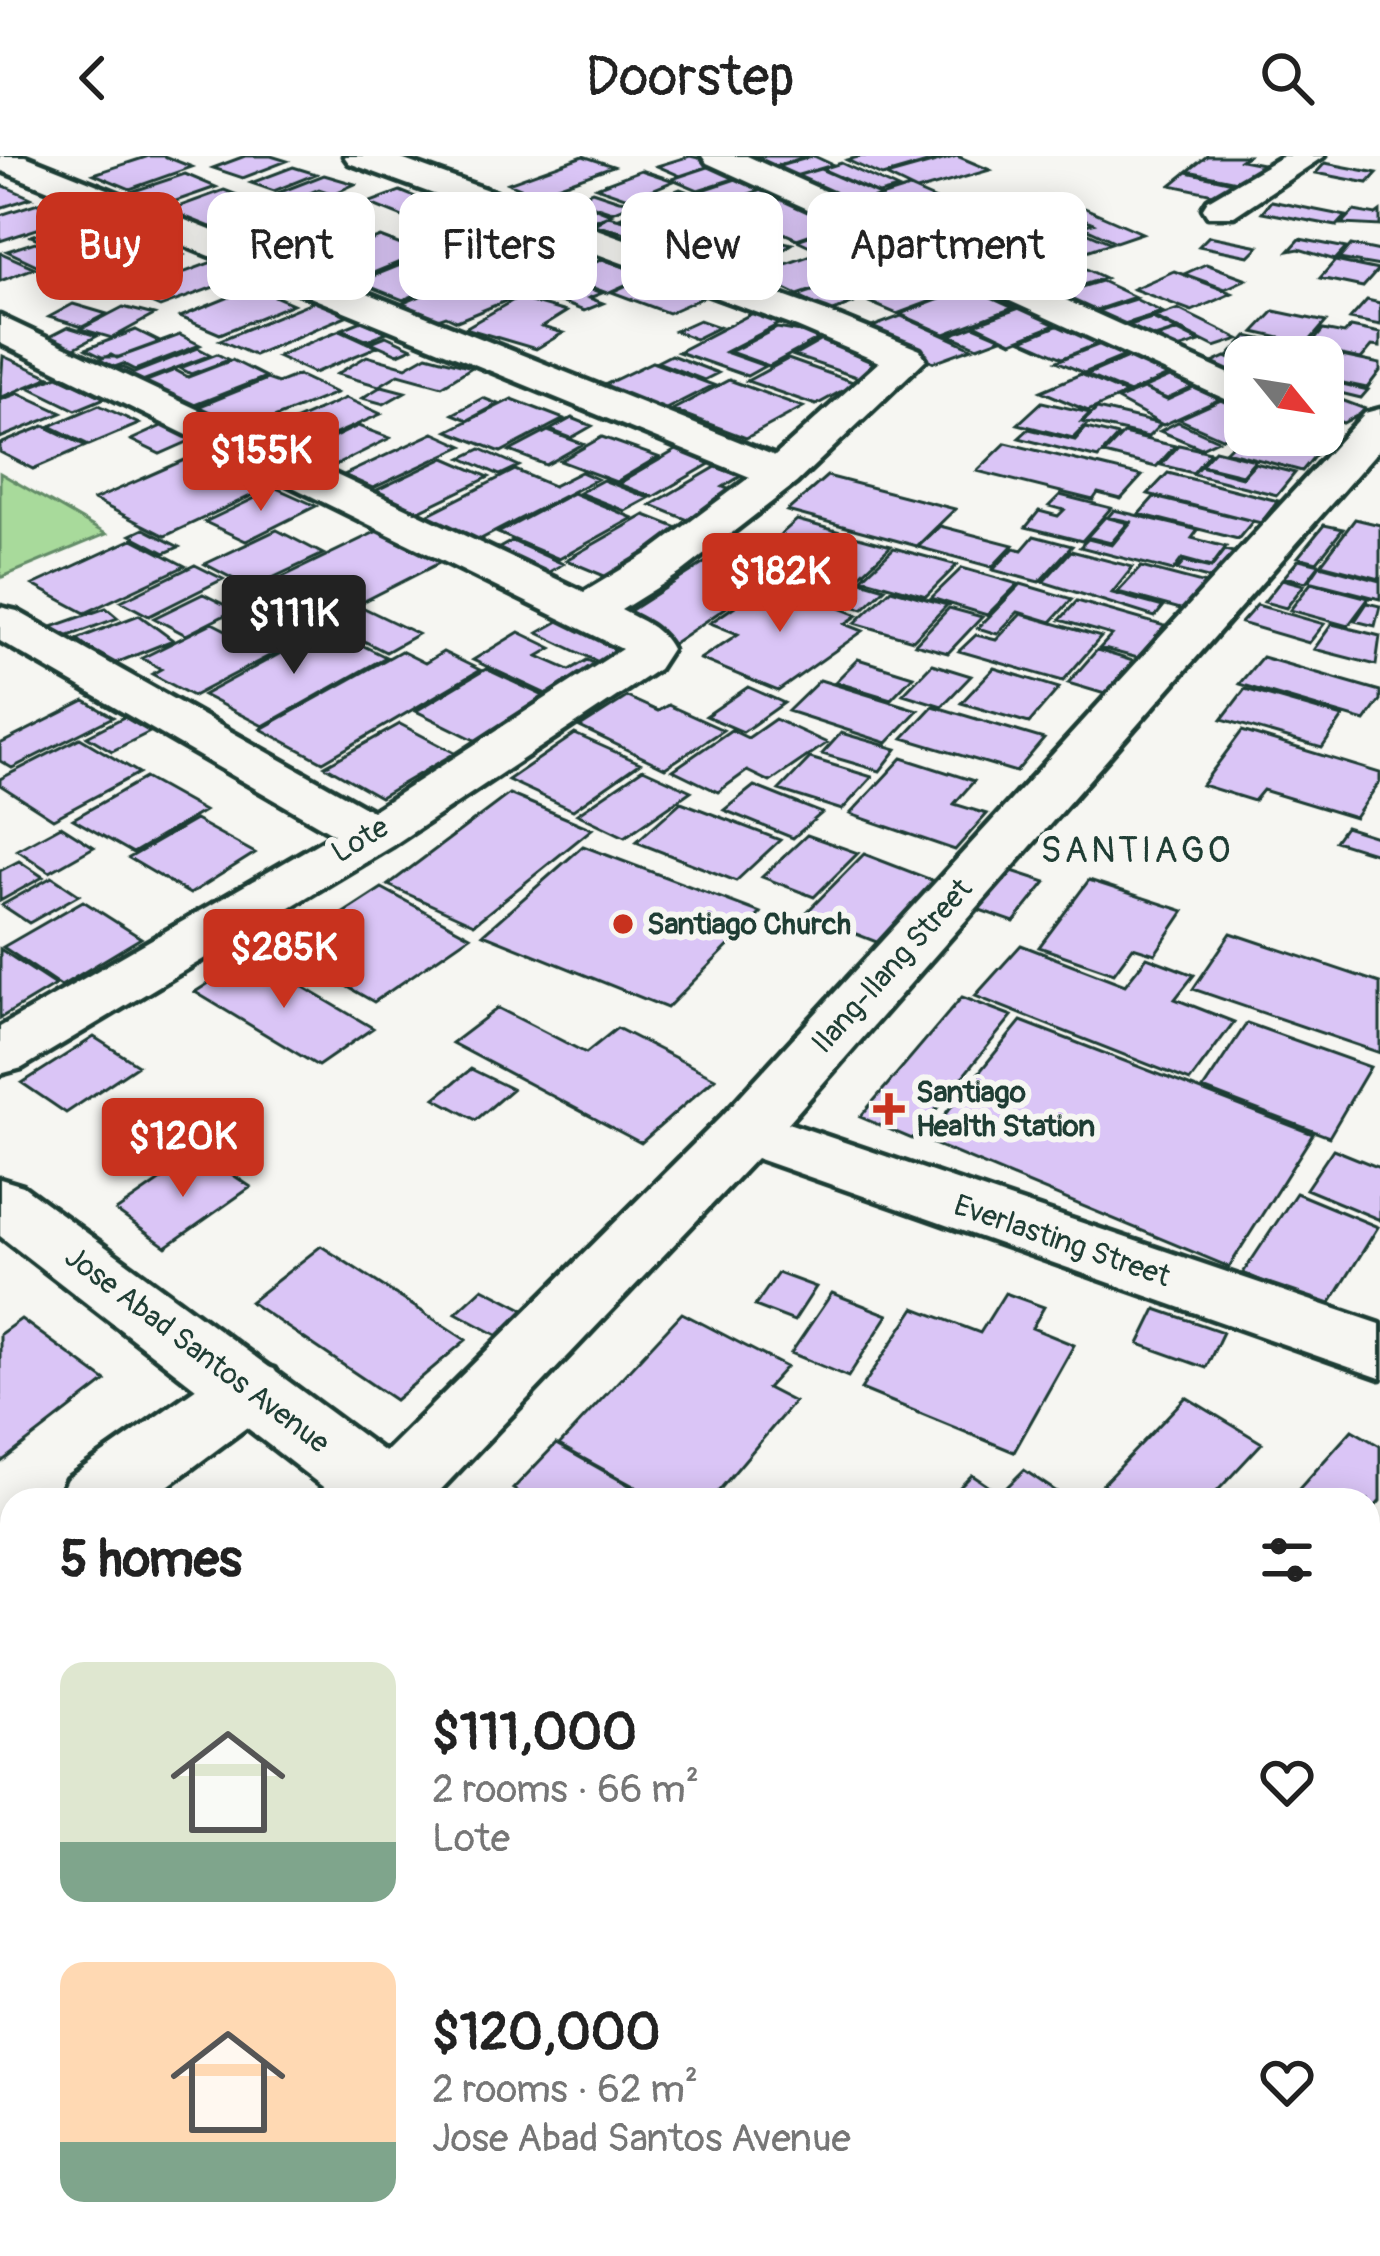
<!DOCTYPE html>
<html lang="en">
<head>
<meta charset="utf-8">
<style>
	:root { --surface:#fff; --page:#f2f2f2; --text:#222; --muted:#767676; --accent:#c8321e }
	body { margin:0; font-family:Pangolin,sans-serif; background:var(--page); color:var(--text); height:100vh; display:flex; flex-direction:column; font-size:45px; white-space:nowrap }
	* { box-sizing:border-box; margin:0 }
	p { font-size:39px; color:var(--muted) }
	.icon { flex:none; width:66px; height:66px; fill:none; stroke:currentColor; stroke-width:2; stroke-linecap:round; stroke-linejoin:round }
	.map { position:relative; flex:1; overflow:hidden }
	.sheet { position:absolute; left:0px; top:1332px; width:1380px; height:768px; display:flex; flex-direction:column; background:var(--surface); border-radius:36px 36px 0 0; box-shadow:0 6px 30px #0003 }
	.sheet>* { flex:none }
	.hud { position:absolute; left:36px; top:36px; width:1308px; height:108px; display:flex; gap:24px }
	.needle { width:78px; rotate:120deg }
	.fabs { position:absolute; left:1224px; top:180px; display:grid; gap:24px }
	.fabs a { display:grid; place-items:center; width:120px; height:120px; border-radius:24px; background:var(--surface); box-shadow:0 6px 30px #0003; font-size:60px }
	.price { position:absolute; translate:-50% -102px; padding:0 27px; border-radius:12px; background:var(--accent); color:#fff; font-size:39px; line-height:78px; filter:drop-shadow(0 3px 6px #0008) }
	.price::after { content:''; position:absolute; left:50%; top:72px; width:36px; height:27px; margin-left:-18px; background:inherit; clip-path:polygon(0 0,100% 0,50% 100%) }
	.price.current { background:#222; color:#fff }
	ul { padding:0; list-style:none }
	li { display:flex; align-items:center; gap:36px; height:300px; padding:0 60px }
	li span { display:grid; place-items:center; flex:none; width:336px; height:240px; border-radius:24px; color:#555 }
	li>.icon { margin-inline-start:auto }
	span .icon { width:144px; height:144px; fill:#fffc; stroke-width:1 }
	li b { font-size:51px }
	h2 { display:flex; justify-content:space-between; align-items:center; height:144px; padding:0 60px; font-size:51px }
	.tag { padding:0 42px; border-radius:24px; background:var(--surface); box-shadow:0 6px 30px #0003; font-size:42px; line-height:108px }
	.tag.current { background:var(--accent); color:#fff }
	header { display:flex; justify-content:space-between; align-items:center; height:156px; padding:0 60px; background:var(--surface); font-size:54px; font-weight:600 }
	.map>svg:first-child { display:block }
	.green { fill:#a8da9b; stroke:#648c68; stroke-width:3 }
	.building { fill:#dac5f6; stroke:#1f3d34; stroke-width:3 }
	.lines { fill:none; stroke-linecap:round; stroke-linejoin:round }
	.minor-casing { stroke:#1f3d34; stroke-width:9 }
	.highway-casing { stroke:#1f3d34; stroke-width:9 }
	.minor { fill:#f6f6f2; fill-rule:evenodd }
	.highway { fill:#f6f6f2; fill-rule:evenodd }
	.poi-dot { fill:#c8321e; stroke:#f6f6f2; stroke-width:4.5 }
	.labels { text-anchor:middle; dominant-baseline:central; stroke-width:12; stroke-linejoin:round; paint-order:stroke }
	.street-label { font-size:30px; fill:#1f3d34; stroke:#f6f6f2 }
	.poi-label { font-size:30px; font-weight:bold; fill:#1f3d34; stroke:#f6f6f2; text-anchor:start }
	.quarter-label { font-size:36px; letter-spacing:3px; fill:#1f3d34; stroke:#f6f6f2 }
</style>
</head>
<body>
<header><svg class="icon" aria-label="back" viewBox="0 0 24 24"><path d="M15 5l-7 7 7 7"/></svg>Doorstep<svg class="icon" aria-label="search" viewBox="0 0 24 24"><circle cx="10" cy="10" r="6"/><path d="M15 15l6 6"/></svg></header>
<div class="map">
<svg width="1380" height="2100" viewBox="0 0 1380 2100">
	<rect width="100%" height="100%" fill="#f6f6f2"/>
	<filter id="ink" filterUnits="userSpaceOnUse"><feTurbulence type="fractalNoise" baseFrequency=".00833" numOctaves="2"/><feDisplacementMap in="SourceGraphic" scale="24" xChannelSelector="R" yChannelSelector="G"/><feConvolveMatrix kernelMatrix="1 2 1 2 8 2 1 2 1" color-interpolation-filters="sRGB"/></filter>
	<g filter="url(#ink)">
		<path class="green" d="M0 317 106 378 0 422Z"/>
		<path class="building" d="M149 0H164L192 11 130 33 94 18Z
			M245 0H271L287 5 243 22 213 12Z
			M583 0 613 10 535 38 508 27Z
			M690 0 719 7 680 20 657 10Z
			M749 0H809L768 12 744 1Z
			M814 0 833 9 788 22 769 13Z
			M862 0H934L941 3 882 20 847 4Z
			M957 0 990 14 917 35 886 20Z
			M1207 0H1247L1241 4 1267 9 1246 27 1188 15Z
			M841 7 898 33 879 38 822 13Z
			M1325 7 1377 17 1368 27 1316 17Z
			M717 8 743 20 698 34 672 23Z
			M293 11 316 18 274 35 251 27Z
			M820 13 881 40 852 49 792 21Z
			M641 14 674 25 647 36 660 40 642 47 596 31Z
			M1187 16 1242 28 1227 41 1171 29Z
			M185 18 216 31 156 52 125 38Z
			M324 19 355 28 333 38 319 33 296 43 278 37Z
			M745 20 770 31 722 47 697 36Z
			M4 30 31 42 0 52V31Z
			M771 31 786 38 737 54 721 47Z
			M909 32 952 51 888 72 845 52Z
			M680 33 697 39 665 52 648 45Z
			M224 34 266 50 207 73 164 56Z
			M400 35 443 52 410 64 368 47Z
			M592 35 619 44 636 46 612 56 573 43Z
			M788 38 850 65 797 83 735 56Z
			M696 40 719 49 693 59 669 51Z
			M57 41 90 56 0 85V59Z
			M1271 45 1346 60 1337 70 1262 56Z
			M1027 47 1042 54 1051 51 1074 61 1065 64 1085 73 1032 90 974 64Z
			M281 48 320 61 260 86 222 72Z
			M586 48 611 58 584 69 559 59Z
			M649 49 679 57 660 72 619 62Z
			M715 52 760 68 741 76 696 60Z
			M1085 52 1142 77 1116 86 1082 70 1093 67 1071 57Z
			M1354 55 1376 59 1380 56V70L1342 68Z
			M949 56 996 77 968 86 944 75 928 80 906 69Z
			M96 57 141 76 76 99 31 80Z
			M608 60 649 70 634 79 593 69Z
			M682 60 719 68 707 76 670 67Z
			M849 66 891 84 838 103 797 84Z
			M669 68 722 80 691 101 626 86 650 71 662 74Z
			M1084 75 1111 87 1087 95 1061 83Z
			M1000 77 1038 95 995 113 972 102 1005 92 983 82Z
			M479 78 505 88 474 101 448 91Z
			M138 80 183 99 101 130 56 110Z
			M1209 80 1259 90 1249 100 1199 90Z
			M380 81 422 97 371 118 329 101Z
			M723 82 761 91 739 106 701 97Z
			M983 82 1002 92 971 102 951 92Z
			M1300 83 1346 92 1335 104 1299 93 1289 95Z
			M775 84 792 88 767 105 750 101Z
			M1059 84 1085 95 1066 102 1040 90Z
			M35 86 70 103 43 112 7 95Z
			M1351 89 1380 95V110L1339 103Z
			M445 91 490 109 403 144 358 126Z
			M1045 95 1070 106 1053 112 1027 100Z
			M0 97H1L35 112 0 125Z
			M817 97 871 120 828 136 818 132 798 139 755 119Z
			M856 99 887 113 872 119 840 105Z
			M921 100 935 106 901 118 887 112Z
			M603 103 647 119 607 137 563 121Z
			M1029 104 1049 113 1020 123 1000 113Z
			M1335 105 1378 114 1363 131 1320 122Z
			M212 106 244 120 160 151 128 137Z
			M1074 107 1105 122 1067 134 1036 119Z
			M934 108 979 127 948 139 902 119Z
			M1206 108 1247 123 1225 133 1184 118Z
			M658 115 715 136 668 157 612 136Z
			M1174 115 1232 137 1192 155 1133 133Z
			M478 116 516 131 496 139 508 144 457 165 446 160 438 163 401 148Z
			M132 119 150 127 123 138 104 130Z
			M560 122 602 137 589 142 603 147 584 155 547 141 562 134 545 128Z
			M911 125 945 140 897 158 862 143Z
			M1101 125 1135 141 1093 155 1058 138Z
			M853 129 873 137 850 146 830 137Z
			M254 131 293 148 220 178 180 161Z
			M969 132 1013 152 945 178 900 158Z
			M818 133 852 148 831 156 797 140Z
			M517 142 566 156 542 171 563 177 536 193 465 172Z
			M319 143 353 157 254 199 220 184Z
			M1135 143 1162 156 1118 170 1091 157Z
			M1367 144 1380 147V169L1350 163Z
			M73 148 107 158 82 171 49 161Z
			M1025 150 1063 166 1012 186 975 168Z
			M123 151 154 159 112 182 81 173Z
			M1178 153 1239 183 1215 191 1155 161Z
			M757 155 785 165 725 196 765 210 747 220 678 196Z
			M1274 155 1326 166 1307 188 1254 176Z
			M901 160 972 192 934 206 864 174Z
			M1152 162 1177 174 1145 184 1120 172Z
			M699 164 719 171 695 183 675 175Z
			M362 165 387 176 368 184 342 173Z
			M1069 165 1102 186 1063 202 1022 184Z
			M974 170 1002 182 978 191 950 179Z
			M68 171 97 180 65 197 35 188Z
			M1351 171 1380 177V191L1372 190 1361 203 1308 192 1323 174 1344 178Z
			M777 172 824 180 769 210 730 196Z
			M136 174 160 186 119 201H102L86 193Z
			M340 174 377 191 314 217 277 200Z
			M1178 175 1200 186 1178 193 1156 182Z
			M180 179 200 189 135 214 123 208 112 212 97 204 111 199 117 202Z
			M386 180 412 192 398 198 371 186Z
			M1247 180 1380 208V215L1367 232 1328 224 1323 230V201H1245V205L1228 201Z
			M824 183 892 206 862 223 794 200Z
			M1103 187 1130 198 1084 217 1057 205Z
			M198 192 211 199 137 227 112 214 122 211 134 217Z
			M217 198 229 204 191 218 180 212Z
			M427 199 472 211 442 230 399 218 379 230 337 218 367 200 406 211Z
			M671 199 718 217 704 224 657 206Z
			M1132 199 1175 217 1129 237 1086 219Z
			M3 200 50 221 0 242Z
			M1226 201 1245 209V226L1206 210Z
			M788 203 856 227 816 249 747 225Z
			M232 204 266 221 192 250 144 226 175 214 188 221Z
			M652 206 713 229 656 258 594 234Z
			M1081 218 1127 238 1088 255 1041 235Z
			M1177 218 1200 228 1167 243 1143 233Z
			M298 219 336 237 242 275 195 252 267 223 278 227Z
			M58 220 105 242 76 254 29 231Z
			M729 224 803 251 746 282 672 254Z
			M1334 226 1368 234 1361 242 1328 234Z
			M1203 228 1229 239 1163 269 1117 244 1143 233 1167 244Z
			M382 230 405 236 384 248 362 242Z
			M19 237 62 257 0 282V244Z
			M1323 237 1368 254 1343 267 1323 259Z
			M1228 241 1245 248V271L1222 282 1179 263Z
			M346 242 381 258 290 298 256 282Z
			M483 242 498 248 468 264 453 258Z
			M512 243 564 263 501 296 448 275Z
			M1042 246 1090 257 1081 266 1088 267 1073 282 1018 268Z
			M99 249 139 268 89 289 50 270Z
			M1097 253 1161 268 1148 281 1083 266Z
			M572 262 592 270 571 282 550 274Z
			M1178 266 1218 284 1201 292 1160 275Z
			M164 269 194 283 160 298 131 284Z
			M44 270 86 290 33 313 0 296V288Z
			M358 270 390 282 332 311 300 298Z
			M1086 272 1118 280 1098 302 1019 282 1029 273 1075 284Z
			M548 275 583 288 546 309 510 295Z
			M1245 276 1279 279 1323 290 1302 315 1226 295Z
			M434 277 463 290 373 332 344 319Z
			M1123 278 1175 290 1156 311 1104 298Z
			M602 281 658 301 616 326 560 305Z
			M1006 287 1142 320 1121 343 1098 337 1093 344 977 315Z
			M1179 289 1210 296 1193 317 1161 309Z
			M212 292 283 325 165 380 94 344Z
			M481 293 519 310 500 319 462 302Z
			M678 293 713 306 653 341 618 328Z
			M1215 294 1255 304 1242 319 1201 309Z
			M445 302 489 321 419 355 375 335Z
			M1255 307 1295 317 1277 339 1193 318 1200 310 1242 321Z
			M716 311 741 320 723 331 740 338 693 366 651 349Z
			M515 314 553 330 581 316 597 323 475 386 421 362Z
			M1168 317 1278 345 1261 367 1148 338Z
			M827 320 955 353 917 390 787 355Z
			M603 324 649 342 625 355 579 337Z
			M276 332 316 350 246 385 205 366Z
			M573 337 633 362 559 403 498 377Z
			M1060 339 1111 352 1082 385 1026 371 1039 355 1058 360 1064 354 1049 350Z
			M1154 341 1253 365 1238 383 1139 358Z
			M1114 354 1198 374 1192 382 1226 391 1211 411 1182 403 1173 415 1080 391 1088 383 1112 389 1131 366 1108 361Z
			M645 359 693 378 614 424 566 404Z
			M1105 361 1128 367 1111 387 1087 381Z
			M1355 363 1380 369V423L1321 408Z
			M797 364 891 390 858 421 763 394Z
			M1324 369 1343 373 1317 406 1298 401Z
			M940 370 1013 389 992 411 918 391Z
			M384 372 447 403 333 461 270 427Z
			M144 373 179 391 165 397 131 379Z
			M277 374 323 398 251 432 205 408Z
			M1034 380 1072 390 1039 426 993 414 1014 392 1022 394Z
			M133 383 185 410 85 457 33 429Z
			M512 385 563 408 542 420 490 397Z
			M894 392 957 409 926 440 862 422Z
			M1225 394 1248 400 1227 427 1177 414 1184 406 1211 412Z
			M1071 395 1133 411 1112 437 1163 451 1155 461 1043 426Z
			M775 399 828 414 809 432 756 416Z
			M1299 403 1320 408 1306 426 1284 421Z
			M709 404 765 425 671 489 645 478 622 460Z
			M195 409 223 423 149 460 121 445Z
			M1320 409 1380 425V443L1309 425Z
			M1141 411 1217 431 1195 457 1118 436Z
			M962 412 1018 428 987 459 931 442Z
			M831 416 885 432 863 453 808 436Z
			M1282 423 1304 429 1286 452 1264 446Z
			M772 425 858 459 845 468 863 475 778 535 700 503 738 478 710 467Z
			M1311 427 1369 442 1348 470 1290 454Z
			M1021 428 1072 443 1051 466 1018 456 997 478 978 472Z
			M891 433 947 449 913 484 855 467Z
			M203 438 235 454 186 479 154 462Z
			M1077 445 1165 470 1138 502 1100 492 1112 479 1060 464Z
			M1367 447 1380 450 1375 470 1355 465Z
			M1257 449 1324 468 1309 487 1241 467Z
			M362 451 418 478 386 496 330 468Z
			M106 452 118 462 55 485 43 474Z
			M949 452 982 461 948 497 915 488Z
			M1021 458 1101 481 1063 525 959 495 976 479 996 484Z
			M139 459 173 484 111 509 77 483Z
			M568 460 632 490 603 508 538 477Z
			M212 467 273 498 193 540 152 518 161 513 142 502Z
			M1332 468 1380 480 1376 509 1314 493Z
			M327 472 386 501 263 570 203 539Z
			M519 476 552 492 538 500 570 514 587 504 604 512 555 542 473 504Z
			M1097 494 1133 505 1105 538 1068 527Z
			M401 495 425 507 443 496 480 514 323 606 261 573Z
			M1262 501 1380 535V544L1365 565 1239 528Z
			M858 503 913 520 891 543 835 526Z
			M932 508 971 520 942 550 903 538Z
			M994 512 1059 532 1029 567 961 547Z
			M486 513 552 544 481 587 416 555Z
			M820 524 918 554 887 587 788 555Z
			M748 531 784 547 743 576 706 560Z
			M1245 533 1343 561 1322 592 1222 563Z
			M627 541 658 555 668 549 723 574 665 612 580 571Z
			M85 545 113 561 12 612 0 605V588Z
			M933 550 1044 583 1016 616 903 582Z
			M124 561 150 576 112 595 87 580Z
			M775 563 827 587 770 626 747 615 718 636 673 614 731 574 748 582Z
			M400 568 455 597 380 641 325 610Z
			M1242 575 1380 617V625L1355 662 1263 634 1254 645 1202 629Z
			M841 577 897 593 880 615 822 598Z
			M575 578 640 607 573 654 508 624Z
			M80 582 139 617 53 663 0 629V623Z
			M810 602 872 621 842 654 779 634Z
			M902 602 974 625 954 648 987 658 955 694 850 658Z
			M643 613 691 635 625 681 577 658Z
			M145 622 204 655 133 697 73 663Z
			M754 630 822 657 793 682 724 654Z
			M509 638 592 673 474 768 388 729Z
			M681 646 780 684 736 725 636 686Z
			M195 664 255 697 190 738 129 702Z
			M61 670 94 691 50 716 17 694Z
			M1345 671 1380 682V699L1335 685Z
			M807 679 858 697 814 741 762 721Z
			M583 690 761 757 667 852 483 778Z
			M864 698 937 726 879 787 805 758Z
			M19 705 43 721 0 745V715Z
			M1009 714 1046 726 1014 766 977 753Z
			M52 721 79 739 29 767 2 749Z
			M1089 724 1184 755 1155 798 1133 791 1114 817 1039 791Z
			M382 732 470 780 374 846 285 795Z
			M83 745 141 782 61 830 3 791Z
			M1231 777 1380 827V897L1193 833Z
			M1021 789 1125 829 1147 801 1194 819 1175 843 1234 866 1190 925 975 840Z
			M0 793 55 829 0 862Z
			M251 800 373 872 318 910 195 836Z
			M962 841 1012 860 912 983 860 961Z
			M498 852 586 897 617 872 715 922 641 987 452 887Z
			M1021 865 1313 978 1229 1111 924 984Z
			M1247 867 1370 911 1329 981 1203 933Z
			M94 881 138 909 66 957 22 927Z
			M471 913 512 933 476 964 435 942Z
			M1333 993 1380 1012V1064L1306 1033Z
			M200 997 251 1031 166 1091 116 1055Z
			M1296 1037 1378 1071 1327 1153 1243 1117Z
			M321 1090 466 1184 395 1244 250 1146Z
			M778 1117 816 1131 794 1165 755 1150Z
			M483 1132 533 1158 506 1184 456 1157Z
			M832 1137 888 1159 848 1221 791 1197Z
			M1005 1137 1044 1151 1032 1172 1074 1189 1014 1296 861 1233 915 1152 980 1177Z
			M1156 1153 1223 1176 1206 1212 1139 1188Z
			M682 1157 786 1211 767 1232 794 1246 711 1344H659L559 1289Z
			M21 1163 106 1225 0 1307V1178Z
			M1186 1241 1262 1287 1209 1344H1120L1100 1331Z
			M1352 1274 1380 1290V1345L1368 1359V1344H1289Z
			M556 1288 634 1332 623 1344H531L513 1333Z
			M1024 1314 1069 1344H947L972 1319 1000 1338Z
			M1368 1368 1380 1375V1453L1368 1446Z
			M7 1591 12 1600V1770L0 1777V1595Z
			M1368 1683 1380 1692V1794L1368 1811Z
			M12 1843V1985L0 1995V1853Z
			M207 2088H314L325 2100H196Z
			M411 2088H532L533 2089 523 2100H400Z
			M671 2088H914L905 2100H661Z
			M934 2088H1107L1098 2100H924Z
			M1127 2088H1151L1166 2100H1118Z"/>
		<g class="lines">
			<defs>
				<path id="minor" d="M0 0H25L775 300 879 206 797 171 349 7 344 0H393L825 155 920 194 926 203 796 327 679 418 621 454C642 465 660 471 671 493L658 513 392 690 22 912 0 918V871L334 678 0 485V451L17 455 372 655 622 493 0 187V160L584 436 647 398 750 321 0 14Z
					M702 0H747L1245 225V252L707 7Z
					M1283 0H1324L1234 60H1208L1203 52 1208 44Z
					M1380 253V292L788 967 1380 1168V1222L756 1002 431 1344H353L362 1319 722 960 1365 257Z
					M249 1205 274 1213 285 1232 274 1251 149 1344H57L67 1323 224 1213Z
					M12 1371V1440L0 1444V1375Z"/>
				<path id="highway" d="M0 1023 23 1030 421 1323 431 1344H340L0 1080Z
					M1368 2043 1380 2048V2100H1315L1310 2088H1368Z"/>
			</defs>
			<use href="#minor" class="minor-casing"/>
			<use href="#highway" class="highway-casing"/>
			<use href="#minor" class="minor"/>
			<use href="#highway" class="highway"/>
		</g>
	</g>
	<g class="poi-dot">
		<circle cx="623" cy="768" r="12"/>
		<path d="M883 935h12v12h12v12h-12v12h-12v-12h-12v-12h12z"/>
	</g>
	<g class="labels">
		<g class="street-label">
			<text transform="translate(360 684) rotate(-31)">Lote</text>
			<text transform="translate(892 810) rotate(-48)">Ilang-Ilang Street</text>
			<text transform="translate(1062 1085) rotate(19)">Everlasting Street</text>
			<text transform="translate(197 1194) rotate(37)">Jose Abad Santos Avenue</text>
		</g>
		<g class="poi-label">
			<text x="647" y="768">Santiago Church</text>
			<text x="916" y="936">Santiago<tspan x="916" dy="34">Health Station</tspan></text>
		</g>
		<g class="quarter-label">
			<text x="1137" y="694">SANTIAGO</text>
		</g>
	</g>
</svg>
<div class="fabs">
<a><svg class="needle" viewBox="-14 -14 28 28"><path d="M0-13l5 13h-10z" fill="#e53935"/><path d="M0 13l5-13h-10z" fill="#767676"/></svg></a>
</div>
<b class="price" style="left:261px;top:358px">$155K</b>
<b class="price" style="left:780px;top:479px">$182K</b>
<b class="price current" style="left:294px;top:521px">$111K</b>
<b class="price" style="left:284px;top:855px">$285K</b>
<b class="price" style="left:183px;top:1044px">$120K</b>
<div class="hud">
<a class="tag current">Buy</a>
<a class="tag">Rent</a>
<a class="tag">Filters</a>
<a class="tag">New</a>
<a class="tag">Apartment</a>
</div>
<section class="sheet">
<h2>5 homes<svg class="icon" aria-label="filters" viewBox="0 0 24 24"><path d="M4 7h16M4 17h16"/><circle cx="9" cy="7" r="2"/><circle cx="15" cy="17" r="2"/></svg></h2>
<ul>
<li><span style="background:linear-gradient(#dfe7d0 75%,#7fa58c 0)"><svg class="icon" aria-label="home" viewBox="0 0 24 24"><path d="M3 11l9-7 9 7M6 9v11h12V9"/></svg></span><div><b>$111,000</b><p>2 rooms · 66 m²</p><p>Lote</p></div><svg class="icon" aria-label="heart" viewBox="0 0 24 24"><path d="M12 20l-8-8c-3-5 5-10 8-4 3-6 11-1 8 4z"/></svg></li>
<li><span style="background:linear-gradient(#ffd9b3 75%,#7fa58c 0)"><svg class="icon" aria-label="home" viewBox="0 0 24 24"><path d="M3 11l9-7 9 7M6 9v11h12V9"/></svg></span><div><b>$120,000</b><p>2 rooms · 62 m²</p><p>Jose Abad Santos Avenue</p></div><svg class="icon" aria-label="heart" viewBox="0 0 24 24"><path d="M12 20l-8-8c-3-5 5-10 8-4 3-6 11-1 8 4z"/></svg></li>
</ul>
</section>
</div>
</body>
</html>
